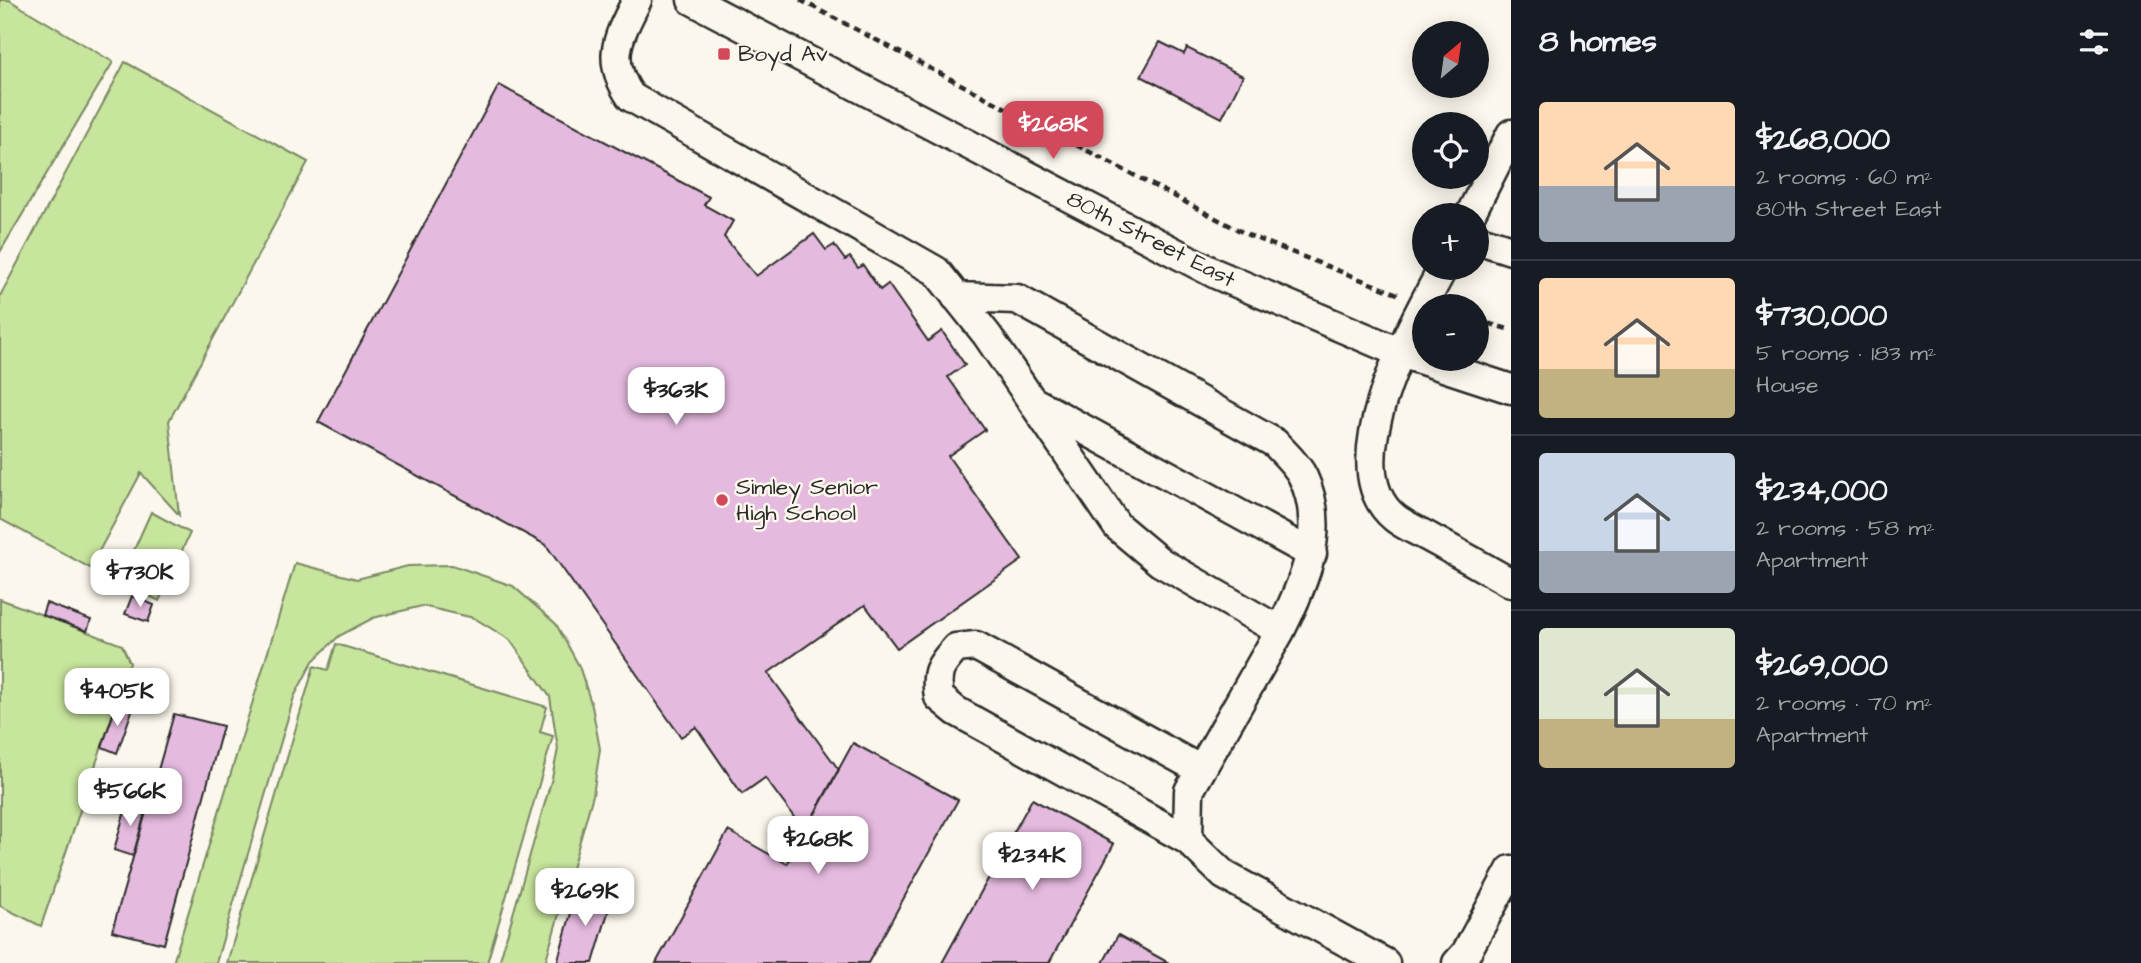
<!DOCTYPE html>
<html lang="en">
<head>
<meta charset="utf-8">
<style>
	:root { --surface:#171b24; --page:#242831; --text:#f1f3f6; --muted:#9ea1a6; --line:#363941; --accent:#d1495b }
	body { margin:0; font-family:"Architects Daughter",sans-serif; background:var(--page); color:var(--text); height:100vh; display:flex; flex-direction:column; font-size:26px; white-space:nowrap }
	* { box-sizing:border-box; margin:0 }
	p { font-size:23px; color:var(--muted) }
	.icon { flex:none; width:38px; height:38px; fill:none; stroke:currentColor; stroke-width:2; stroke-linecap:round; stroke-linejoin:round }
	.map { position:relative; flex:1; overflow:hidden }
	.drawer { display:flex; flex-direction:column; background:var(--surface); width:630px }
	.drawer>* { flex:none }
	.needle { width:46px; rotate:29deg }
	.tools { position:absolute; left:1412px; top:21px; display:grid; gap:14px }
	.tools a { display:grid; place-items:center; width:77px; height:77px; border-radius:50%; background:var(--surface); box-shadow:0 4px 18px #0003; font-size:35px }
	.price { position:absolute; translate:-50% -60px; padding:0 16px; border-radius:14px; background:#fff; color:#222; font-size:23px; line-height:46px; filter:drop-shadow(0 2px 4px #0008) }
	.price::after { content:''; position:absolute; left:50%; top:42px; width:21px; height:16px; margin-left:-10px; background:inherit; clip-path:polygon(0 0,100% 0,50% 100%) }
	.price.selected { background:var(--accent); color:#fff }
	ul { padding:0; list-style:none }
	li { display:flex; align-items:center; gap:21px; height:175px; padding:0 28px }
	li+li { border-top:2px solid var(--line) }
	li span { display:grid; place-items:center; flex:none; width:196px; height:140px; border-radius:7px; color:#555 }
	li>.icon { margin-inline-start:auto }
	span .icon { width:84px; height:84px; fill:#fffc; stroke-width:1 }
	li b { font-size:30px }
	h2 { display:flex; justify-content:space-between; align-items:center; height:84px; padding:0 28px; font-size:30px }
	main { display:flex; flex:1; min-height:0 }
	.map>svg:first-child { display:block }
	.green { fill:#c7e59c; stroke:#798864; stroke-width:2 }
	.building { fill:#e5badf; stroke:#2b2b2b; stroke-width:2 }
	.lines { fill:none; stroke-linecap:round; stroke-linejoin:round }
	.minor-casing { stroke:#2b2b2b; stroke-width:33 }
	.path { stroke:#2b2b2b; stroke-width:4.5; stroke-dasharray:7 5; stroke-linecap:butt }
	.minor { stroke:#fbf7ec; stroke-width:28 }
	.poi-dot { fill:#d1495b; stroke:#fbf7ec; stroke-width:2.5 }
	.labels { text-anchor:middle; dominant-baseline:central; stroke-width:5; stroke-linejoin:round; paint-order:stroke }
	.poi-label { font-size:23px; fill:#2b2b2b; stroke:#fbf7ec; text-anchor:start }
	.street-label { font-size:23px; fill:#2b2b2b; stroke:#fbf7ec }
</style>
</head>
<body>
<main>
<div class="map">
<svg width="1511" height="963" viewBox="0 0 1511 963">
	<rect width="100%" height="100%" fill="#fbf7ec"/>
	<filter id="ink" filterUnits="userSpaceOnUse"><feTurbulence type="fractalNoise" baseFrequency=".0143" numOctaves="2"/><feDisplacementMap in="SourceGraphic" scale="14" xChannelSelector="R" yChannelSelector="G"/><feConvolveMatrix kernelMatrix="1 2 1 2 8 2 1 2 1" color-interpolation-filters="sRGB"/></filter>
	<g filter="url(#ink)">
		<path class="green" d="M0 0H9L113 62 0 252Z
			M125 62 308 162 169 421 179 515 141 473 90 568 0 519V296Z
			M151 512 190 533 159 601 120 581Z
			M295 563 357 579 408 566 452 565 513 586 556 624 579 666 592 706 600 749 593 795 545 963H499L552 778 558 749 550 697 510 640 474 618 422 606 373 618 339 636 313 661 294 697 216 963H173Z
			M0 599 122 645 130 663 41 926 0 906Z
			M336 644 547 707 540 732 553 736 487 963H227L314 666 328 670Z"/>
		<path class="building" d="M1160 42 1184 54 1187 48 1243 76 1222 118 1141 76Z
			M499 85 709 197 704 205 733 221 724 237 756 276 814 234 826 250 834 245 845 260 850 257 858 268 863 265 880 290 888 284 928 341 942 331 965 365 948 377 985 430 948 456 1022 560 897 648 865 605 768 673 839 770 805 832 765 778 742 794 696 727 681 737 546 545 318 422Z
			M132 596 154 605 148 622 125 614Z
			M46 603 91 620 87 631 42 615Z
			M117 703 133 708 117 753 102 747Z
			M174 714 223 726 164 944 112 931Z
			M853 743 958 800 868 963H656L728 831 787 864Z
			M1032 799 1114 844 1049 963H942Z
			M128 800 147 806 133 856 114 850Z
			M578 888 612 899 593 963H557Z
			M1118 935 1169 963H1103Z"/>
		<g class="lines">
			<defs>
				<path id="minor" d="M637 0C618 38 605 59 631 97L936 271 987 335 1117 526 1160 562 1280 631 1189 791 1188 840 1224 875 1385 963
					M692 0 1216 274 1401 353 1511 389
					M1470 215 1511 134
					M1477 239 1511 250
					M1443 268C1414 322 1331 467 1395 518 1405 526 1420 532 1432 539 1458 553 1485 568 1511 583
					M956 297 1017 299 1275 443C1284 453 1297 464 1303 477 1328 530 1304 583 1280 631
					M1036 403 1312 554
					M1188 840 956 711 939 697C935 672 939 667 956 648L976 646 1201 770
					M1457 963 1466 953 1511 870"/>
			</defs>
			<use href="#minor" class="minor-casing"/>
			<path class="path" d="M800 0 1248 235 1400 295
				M1477 320 1511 330"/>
			<use href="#minor" class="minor"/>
		</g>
	</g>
	<g class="poi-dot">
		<rect x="717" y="47" width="14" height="14" rx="3.5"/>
		<circle cx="722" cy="500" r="7"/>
	</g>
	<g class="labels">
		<g class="poi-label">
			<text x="738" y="54">Boyd Av</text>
			<text x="736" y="487">Simley Senior<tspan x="736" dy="26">High School</tspan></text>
		</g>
		<g class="street-label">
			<text transform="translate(1151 239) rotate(27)">80th Street East</text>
		</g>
	</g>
</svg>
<div class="tools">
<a><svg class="needle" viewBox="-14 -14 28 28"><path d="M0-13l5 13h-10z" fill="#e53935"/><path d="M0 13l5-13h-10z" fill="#9ea1a6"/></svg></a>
<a><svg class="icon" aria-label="locate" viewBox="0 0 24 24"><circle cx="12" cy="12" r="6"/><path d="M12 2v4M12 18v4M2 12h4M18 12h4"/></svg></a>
<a>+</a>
<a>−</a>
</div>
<b class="price selected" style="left:1053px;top:161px">$268K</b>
<b class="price" style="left:676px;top:427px">$363K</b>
<b class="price" style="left:140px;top:609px">$730K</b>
<b class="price" style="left:117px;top:728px">$405K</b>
<b class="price" style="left:130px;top:828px">$566K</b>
<b class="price" style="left:818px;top:876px">$268K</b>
<b class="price" style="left:1032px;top:892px">$234K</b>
<b class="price" style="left:585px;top:928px">$269K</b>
</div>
<section class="drawer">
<h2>8 homes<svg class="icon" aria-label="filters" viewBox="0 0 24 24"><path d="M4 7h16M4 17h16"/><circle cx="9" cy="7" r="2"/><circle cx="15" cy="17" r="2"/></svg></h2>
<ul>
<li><span style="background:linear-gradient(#ffd9b3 60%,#9aa5b1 0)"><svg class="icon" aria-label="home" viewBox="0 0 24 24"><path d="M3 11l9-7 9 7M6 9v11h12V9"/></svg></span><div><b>$268,000</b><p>2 rooms · 60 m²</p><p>80th Street East</p></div></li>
<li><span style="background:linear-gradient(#ffd9b3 65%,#c2b280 0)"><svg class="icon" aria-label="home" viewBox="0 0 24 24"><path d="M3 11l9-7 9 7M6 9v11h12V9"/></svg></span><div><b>$730,000</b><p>5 rooms · 183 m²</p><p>House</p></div></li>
<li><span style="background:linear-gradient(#c9d6e8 70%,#9aa5b1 0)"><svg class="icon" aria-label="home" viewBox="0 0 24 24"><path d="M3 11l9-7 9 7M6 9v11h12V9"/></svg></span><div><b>$234,000</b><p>2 rooms · 58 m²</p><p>Apartment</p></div></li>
<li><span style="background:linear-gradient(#dfe7d0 65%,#c2b280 0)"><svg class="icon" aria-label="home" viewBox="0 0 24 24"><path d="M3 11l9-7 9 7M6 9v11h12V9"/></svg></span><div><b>$269,000</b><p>2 rooms · 70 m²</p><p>Apartment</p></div></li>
</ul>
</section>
</main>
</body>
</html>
